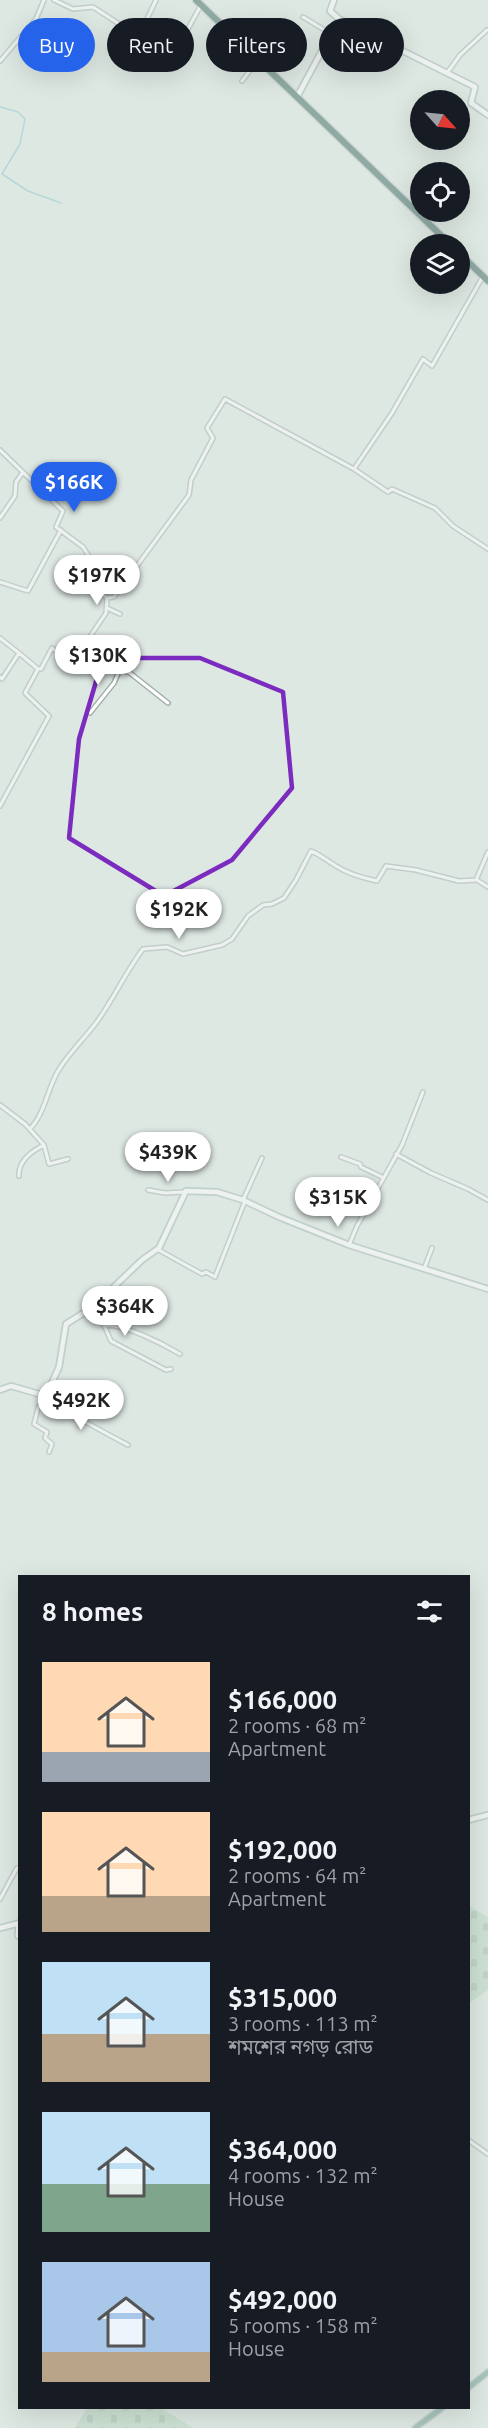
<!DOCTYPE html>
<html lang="en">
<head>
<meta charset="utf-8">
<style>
	:root { --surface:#171b24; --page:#242831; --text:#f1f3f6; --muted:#9ea1a6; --accent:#2563eb }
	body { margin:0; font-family:Ubuntu,"Noto Sans Bengali",sans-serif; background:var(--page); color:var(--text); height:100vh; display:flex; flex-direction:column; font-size:22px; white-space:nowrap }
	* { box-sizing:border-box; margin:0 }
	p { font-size:20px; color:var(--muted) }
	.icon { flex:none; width:33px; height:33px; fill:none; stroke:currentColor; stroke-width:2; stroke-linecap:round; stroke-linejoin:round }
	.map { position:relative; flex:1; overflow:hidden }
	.details { position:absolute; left:18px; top:1575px; width:452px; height:834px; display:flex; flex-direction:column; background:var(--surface); border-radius:0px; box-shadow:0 6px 24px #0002 }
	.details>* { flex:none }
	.hud { position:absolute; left:18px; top:18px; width:453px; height:54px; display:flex; gap:12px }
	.needle { width:39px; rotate:117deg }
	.fabs { position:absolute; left:410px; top:90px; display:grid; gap:12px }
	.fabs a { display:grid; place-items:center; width:60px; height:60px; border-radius:50%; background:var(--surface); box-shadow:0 6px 24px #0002; font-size:30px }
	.price { position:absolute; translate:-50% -51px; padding:0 14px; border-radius:21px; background:#fff; color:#222; font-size:20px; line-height:39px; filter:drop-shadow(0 2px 3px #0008) }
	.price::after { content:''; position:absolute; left:50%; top:36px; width:18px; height:14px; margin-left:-9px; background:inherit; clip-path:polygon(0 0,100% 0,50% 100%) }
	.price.on { background:var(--accent); color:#fff }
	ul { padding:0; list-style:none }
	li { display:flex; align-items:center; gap:18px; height:150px; padding:0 24px }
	li span { display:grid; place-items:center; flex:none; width:168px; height:120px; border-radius:0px; color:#555 }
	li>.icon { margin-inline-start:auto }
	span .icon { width:72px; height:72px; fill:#fffc; stroke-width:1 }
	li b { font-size:26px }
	h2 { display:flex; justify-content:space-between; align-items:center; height:72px; padding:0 24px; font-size:26px }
	.tag { padding:0 21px; border-radius:27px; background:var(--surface); box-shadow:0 6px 24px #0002; font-size:21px; line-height:54px }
	.tag.on { background:var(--accent); color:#fff }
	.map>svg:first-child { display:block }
	.cemetery { fill:url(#cemetery-stones) }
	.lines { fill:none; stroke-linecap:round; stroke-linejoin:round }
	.stream { stroke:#88c3cb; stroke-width:1.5 }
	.street-casing { stroke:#a1afaa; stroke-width:6 }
	.secondary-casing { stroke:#9eb3ab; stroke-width:8 }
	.primary-casing { stroke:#bcc3c1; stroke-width:8 }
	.highway-casing { stroke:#bcc3c1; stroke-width:9 }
	.street { stroke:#fff; stroke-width:3 }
	.secondary { stroke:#fff; stroke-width:4.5 }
	.primary { stroke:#649c8c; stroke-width:5 }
	.highway { stroke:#2e6155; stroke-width:6 }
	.marked { fill:none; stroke:#7b2cbf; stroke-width:4.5; stroke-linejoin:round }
</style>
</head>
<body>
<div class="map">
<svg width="488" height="2428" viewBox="0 0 488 2428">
	<defs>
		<pattern id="cemetery-stones" width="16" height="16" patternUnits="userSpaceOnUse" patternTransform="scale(1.5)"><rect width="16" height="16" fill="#b7d9bf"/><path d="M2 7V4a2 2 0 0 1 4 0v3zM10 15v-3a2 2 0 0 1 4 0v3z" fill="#9dbba4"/></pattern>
	</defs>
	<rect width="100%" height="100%" fill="#dee8e3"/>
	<path class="cemetery" d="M468 1905 488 1917V1990L468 2004Z
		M87 2408H161L193 2428H75Z"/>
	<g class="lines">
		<path class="stream" d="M0 107 18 112 25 119 20 144 2 174 28 191 61 203"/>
		<defs>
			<path id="street" d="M54 0 73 9 93 7 130 31 141 32 156 0
				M303 17 331 34
				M183 38 201 5
				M0 61 36 19 44 0
				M447 73 460 55 487 30
				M242 81 258 60
				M0 450 63 511 56 527 83 547 92 561 86 581 107 598
				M354 469 388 492 392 489 435 508 453 526 488 549
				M0 518 15 496 16 482 23 472
				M0 582 28 591 61 530
				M107 608 120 614
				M0 638 19 653
				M38 669H41L52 648 63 656 85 644
				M0 677 2 679 19 653 38 669 25 693 49 716 0 806
				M168 703 130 673 109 665 112 659 85 644 106 613 107 598 114 597 189 495 191 480 213 438 207 428 225 399 354 469 392 413 423 359 432 366 482 278
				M90 713 114 683 120 669
				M477 880 488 887
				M0 1105 25 1124 44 1145C32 1151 18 1161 19 1176
				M30 1129C45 1113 47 1090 58 1071 68 1054 84 1039 96 1023 113 1000 125 973 143 949L167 947 183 954 222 945 232 939 248 916 263 905 272 904 284 898 296 880 311 851C321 855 327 861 336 866 348 874 363 878 377 881L386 866 416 870 459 881 476 880 488 852
				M44 1145 49 1164 68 1159
				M396 1154 431 1173 468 1189 488 1200
				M341 1157 360 1164 361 1167 384 1178
				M148 1190 165 1193 184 1192
				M243 1200 262 1158
				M349 1245 357 1226 402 1145 423 1092
				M157 1249 202 1274 206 1272 215 1277 245 1201
				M424 1269 432 1248
				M87 1312 104 1325 111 1341 166 1370 171 1369
				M104 1325C125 1324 163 1344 180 1354
				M49 1452 52 1444 45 1438 47 1432 34 1424 38 1408 46 1396C59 1402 65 1410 77 1417 94 1427 111 1436 128 1445
				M0 1899 17 1868 20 1869
				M18 1924 17 1936 20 1938
				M468 2140 488 2154"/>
			<path id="secondary" d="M339 19 475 87 471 103 488 115
				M297 97 339 19 330 11 334 0
				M0 1390 11 1386 46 1396 59 1367 66 1324 93 1307 142 1260 159 1248 186 1191 217 1192 243 1200 279 1217 349 1245 488 1289
				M468 1820 488 1815
				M0 1928 20 1923"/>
			<path id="primary" d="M468 2388 488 2372
				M415 2428 442 2408"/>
			<path id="highway" d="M196 0 450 244
				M459 253 488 281"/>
		</defs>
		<use href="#street" class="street-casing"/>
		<use href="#secondary" class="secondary-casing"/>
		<use href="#primary" class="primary-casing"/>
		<use href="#highway" class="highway-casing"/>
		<use href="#street" class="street"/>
		<use href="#secondary" class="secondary"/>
		<use href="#primary" class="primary"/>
		<use href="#highway" class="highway"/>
	</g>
	<path d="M0 0H488V2428H0ZM103 658H200L283 692 292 788 232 860 164 896 69 838 79 739Z" fill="#dee8e3" fill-opacity=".55" fill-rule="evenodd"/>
	<path class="marked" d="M103 658H200L283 692 292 788 232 860 164 896 69 838 79 739Z"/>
</svg>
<div class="fabs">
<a><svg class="needle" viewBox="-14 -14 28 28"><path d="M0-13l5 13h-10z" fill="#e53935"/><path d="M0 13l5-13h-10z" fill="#9ea1a6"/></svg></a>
<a><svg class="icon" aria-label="locate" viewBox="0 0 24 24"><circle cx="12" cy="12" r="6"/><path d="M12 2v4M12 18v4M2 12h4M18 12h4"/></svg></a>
<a><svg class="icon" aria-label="layers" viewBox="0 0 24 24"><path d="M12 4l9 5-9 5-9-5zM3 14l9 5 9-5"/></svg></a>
</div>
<b class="price on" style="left:74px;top:513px">$166K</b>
<b class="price" style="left:97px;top:606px">$197K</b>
<b class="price" style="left:98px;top:686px">$130K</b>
<b class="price" style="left:179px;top:940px">$192K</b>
<b class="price" style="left:168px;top:1183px">$439K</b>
<b class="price" style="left:338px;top:1228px">$315K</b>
<b class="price" style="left:125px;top:1337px">$364K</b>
<b class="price" style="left:81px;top:1431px">$492K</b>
<div class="hud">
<a class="tag on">Buy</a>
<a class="tag">Rent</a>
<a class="tag">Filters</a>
<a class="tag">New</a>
</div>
<section class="details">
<h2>8 homes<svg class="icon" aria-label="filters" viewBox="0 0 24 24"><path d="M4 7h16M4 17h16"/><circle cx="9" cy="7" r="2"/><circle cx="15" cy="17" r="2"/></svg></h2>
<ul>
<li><span style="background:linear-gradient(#ffd9b3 75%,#9aa5b1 0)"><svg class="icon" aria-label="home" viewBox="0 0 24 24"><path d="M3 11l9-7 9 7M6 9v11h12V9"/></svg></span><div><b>$166,000</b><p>2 rooms · 68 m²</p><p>Apartment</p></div></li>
<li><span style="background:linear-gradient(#ffd9b3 70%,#b9a48a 0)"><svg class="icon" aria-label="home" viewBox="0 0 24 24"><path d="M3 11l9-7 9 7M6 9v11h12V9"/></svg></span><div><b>$192,000</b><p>2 rooms · 64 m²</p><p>Apartment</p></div></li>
<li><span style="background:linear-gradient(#bfe0f5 60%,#b9a48a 0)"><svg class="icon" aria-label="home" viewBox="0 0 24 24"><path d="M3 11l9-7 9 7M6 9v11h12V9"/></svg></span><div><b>$315,000</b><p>3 rooms · 113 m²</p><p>শমশের নগড় রোড</p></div></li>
<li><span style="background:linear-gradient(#bfe0f5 60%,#7fa58c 0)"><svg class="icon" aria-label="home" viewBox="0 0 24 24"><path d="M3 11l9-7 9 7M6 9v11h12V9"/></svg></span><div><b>$364,000</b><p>4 rooms · 132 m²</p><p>House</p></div></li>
<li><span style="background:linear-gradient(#a9c7e8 75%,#b9a48a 0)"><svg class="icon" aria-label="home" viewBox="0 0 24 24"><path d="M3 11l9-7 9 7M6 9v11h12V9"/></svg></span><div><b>$492,000</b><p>5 rooms · 158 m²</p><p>House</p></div></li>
</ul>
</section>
</div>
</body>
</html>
